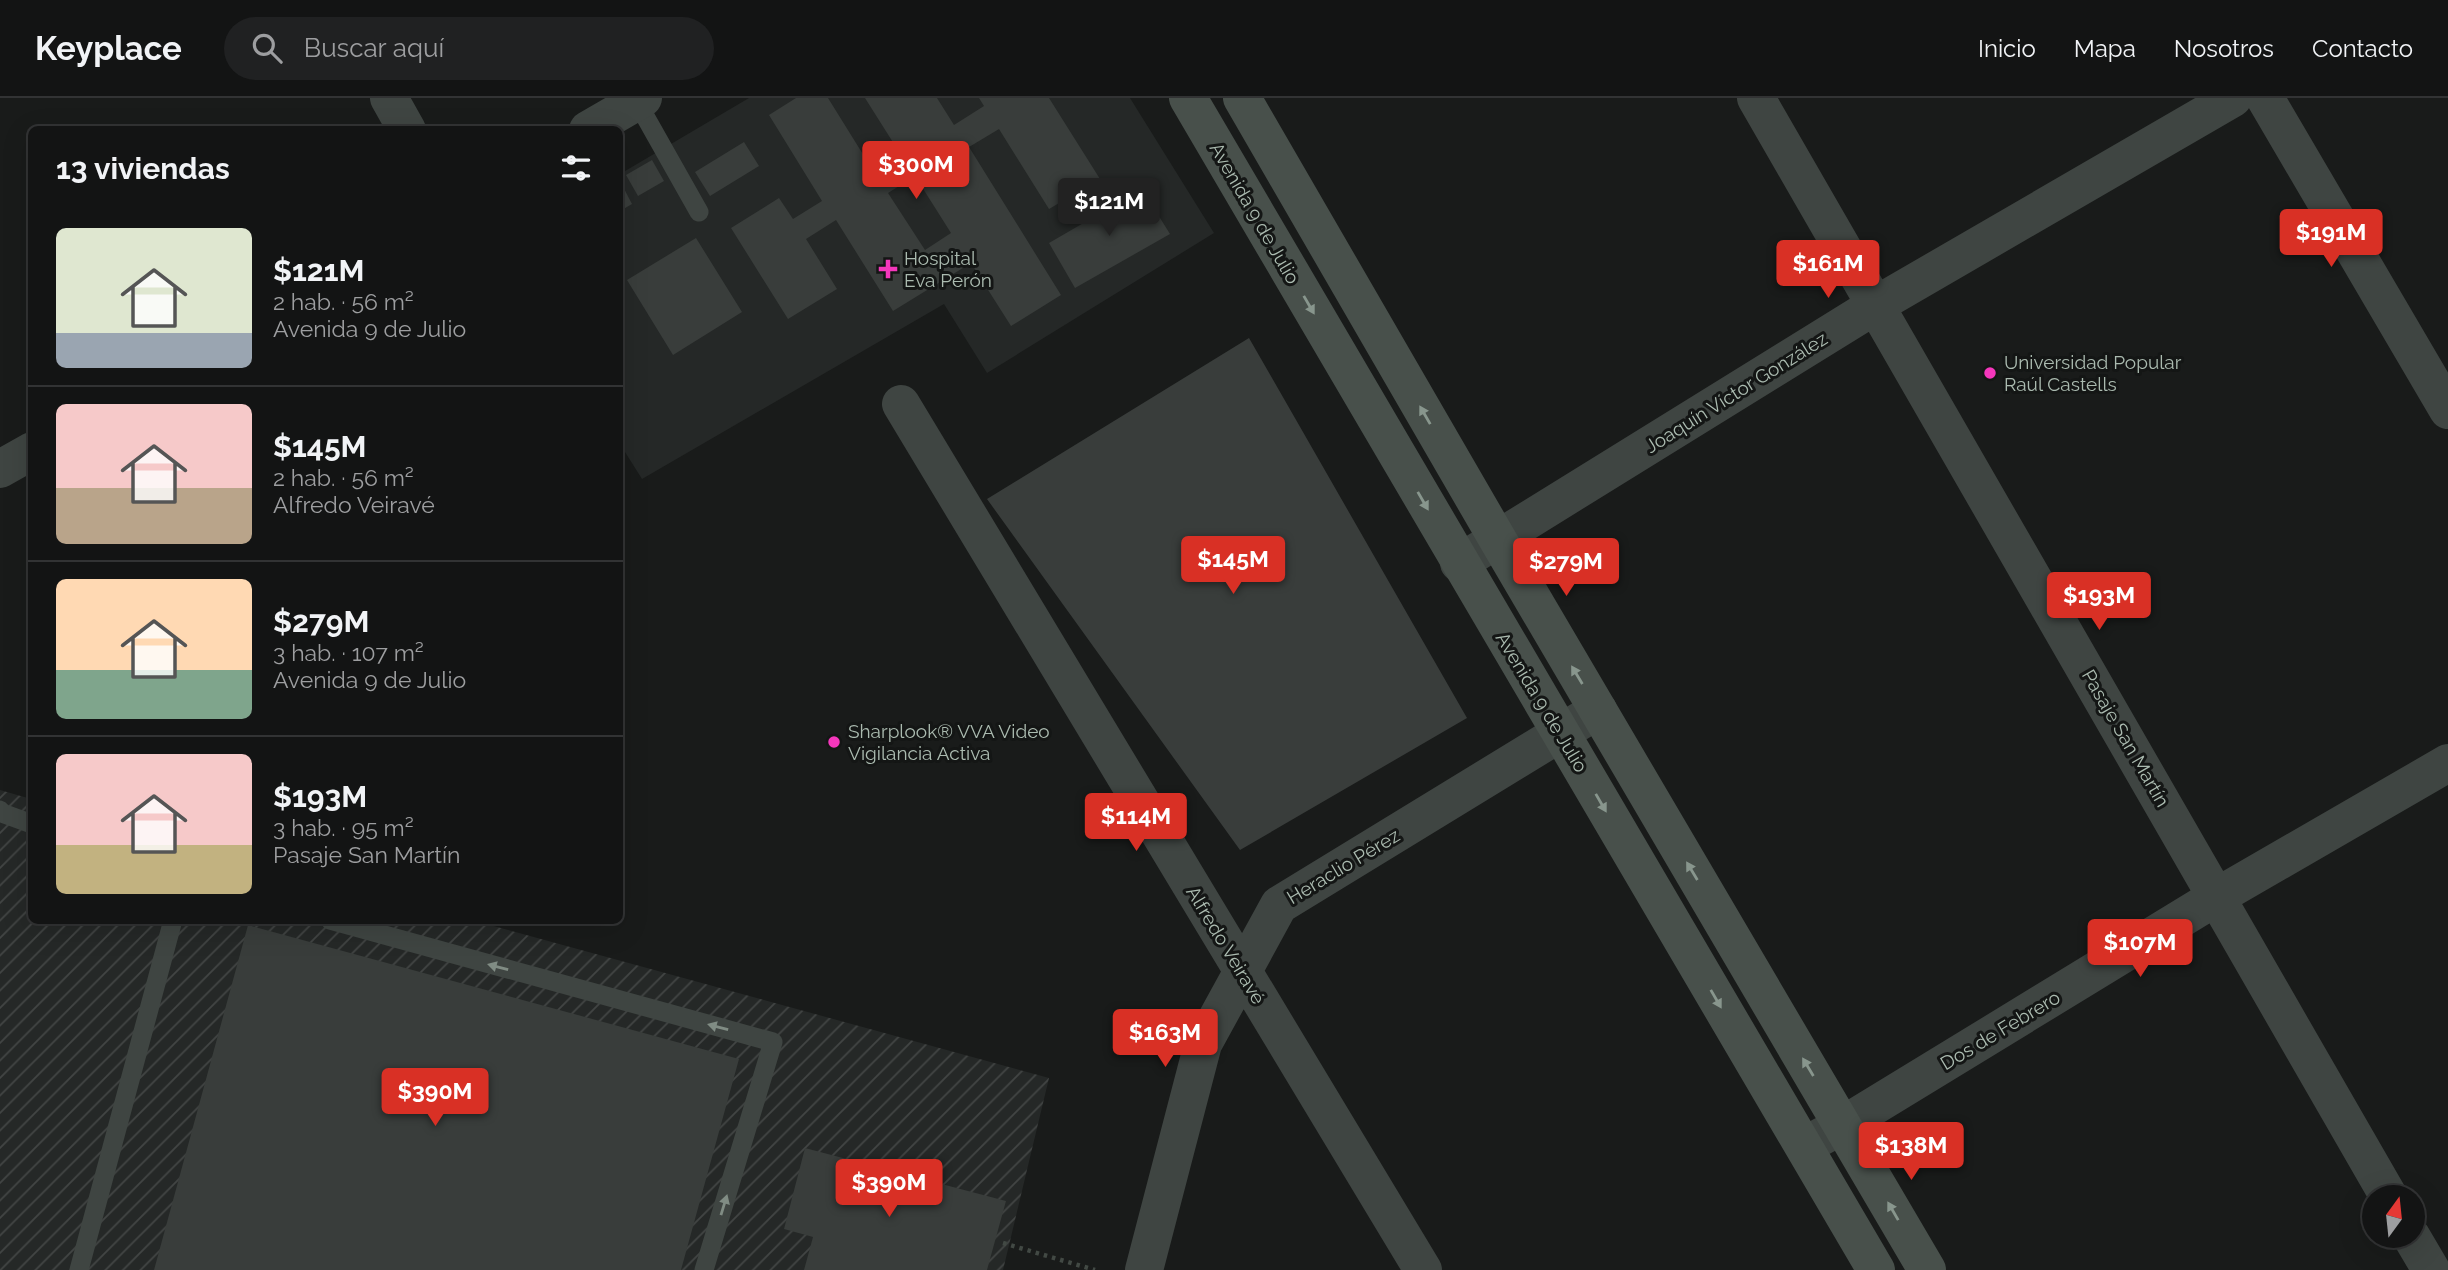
<!DOCTYPE html>
<html lang="es">
<head>
<meta charset="utf-8">
<style>
	:root { --surface:#131414; --page:#202122; --text:#f1f3f6; --muted:#9d9ea0; --line:#323334; --accent:#d93025 }
	body { margin:0; font-family:Raleway,sans-serif; background:var(--page); color:var(--text); height:100vh; display:flex; flex-direction:column; font-size:26px; white-space:nowrap }
	* { box-sizing:border-box; margin:0 }
	p { font-size:23px; color:var(--muted) }
	.icon { flex:none; width:38px; height:38px; fill:none; stroke:currentColor; stroke-width:2; stroke-linecap:round; stroke-linejoin:round }
	.map { position:relative; flex:1; overflow:hidden }
	.side { position:absolute; left:28px; top:28px; width:595px; height:798px; display:flex; flex-direction:column; background:var(--surface); border-radius:10px; box-shadow:0 7px 28px #0002,0 0 0 2px var(--line) }
	.side>* { flex:none }
	.needle { width:46px; rotate:15deg }
	.tools { position:absolute; left:2362px; top:1087px; display:grid; gap:14px }
	.tools a { display:grid; place-items:center; width:63px; height:63px; border-radius:50%; background:var(--surface); box-shadow:0 7px 28px #0002,0 0 0 2px var(--line); font-size:35px }
	.price { position:absolute; translate:-50% -60px; padding:0 16px; border-radius:7px; background:var(--accent); color:#fff; font-size:23px; line-height:46px; filter:drop-shadow(0 2px 4px #0008) }
	.price::after { content:''; position:absolute; left:50%; top:42px; width:21px; height:16px; margin-left:-10px; background:inherit; clip-path:polygon(0 0,100% 0,50% 100%) }
	.price.current { background:#222; color:#fff }
	ul { padding:0; list-style:none }
	li { display:flex; align-items:center; gap:21px; height:175px; padding:0 28px }
	li+li { border-top:2px solid var(--line) }
	li span { display:grid; place-items:center; flex:none; width:196px; height:140px; border-radius:10px; color:#555 }
	li>.icon { margin-inline-start:auto }
	span .icon { width:84px; height:84px; fill:#fffc; stroke-width:1 }
	li b { font-size:30px }
	h2 { display:flex; justify-content:space-between; align-items:center; height:84px; padding:0 28px; font-size:30px }
	header { display:flex; align-items:center; gap:42px; box-sizing:border-box; height:98px; padding:0 35px; background:var(--surface); border-bottom:2px solid var(--line) }
	header strong { font-size:33px }
	nav { display:flex; gap:38px; margin-inline-start:auto; font-size:24px }
	.search { width:490px; height:63px; background:var(--page); display:flex; align-items:center; gap:18px; box-sizing:border-box; padding:0 24px; border-radius:38px; color:var(--muted); font-size:26px }
	.map>svg:first-child { display:block }
	.built { fill:#252827 }
	.industrial { fill:url(#industrial-furrows) }
	.building { fill:#393d3b; fill-rule:evenodd }
	.lines { fill:none; stroke-linecap:round; stroke-linejoin:round }
	.path { stroke:#424944; stroke-width:4.5; stroke-dasharray:3.5 5; stroke-linecap:butt }
	.lane { stroke:#3f4542; stroke-width:19 }
	.street { stroke:#3f4542; stroke-width:38 }
	.secondary { stroke:#48504b; stroke-width:38 }
	.oneway { fill:#88968d }
	.oneway2 { fill:#808c84 }
	.poi-dot { fill:#f537bc; stroke:#141615; stroke-width:2.5 }
	.labels { text-anchor:middle; dominant-baseline:central; stroke-width:6; stroke-linejoin:round; paint-order:stroke }
	.street-label { font-size:19px; fill:#abbbb0; stroke:#141615 }
	.poi-label { font-size:19px; fill:#abbbb0; stroke:#141615; text-anchor:start }
</style>
</head>
<body>
<header>
<strong>Keyplace</strong>
<div class="search"><svg class="icon" aria-label="search" viewBox="0 0 24 24"><circle cx="10" cy="10" r="6"/><path d="M15 15l6 6"/></svg>Buscar aquí</div>
<nav><a>Inicio</a><a>Mapa</a><a>Nosotros</a><a>Contacto</a></nav>
</header>
<div class="map">
<svg width="2448" height="1172" viewBox="0 0 2448 1172">
	<defs>
		<pattern id="industrial-furrows" width="10" height="10" patternUnits="userSpaceOnUse" patternTransform="scale(1.75)"><rect width="10" height="10" fill="#252827"/><path d="M-1 1l2-2M0 10L10 0M9 11l2-2" fill="none" stroke="#424544"/></pattern>
	</defs>
	<rect width="100%" height="100%" fill="#191b1a"/>
	<path class="built" d="M749 0H1130L1214 135 987 275 944 206 642 381 620 346V76Z"/>
	<path class="industrial" d="M0 692 31 701 32 822 475 823 1049 980 1003 1172H0Z"/>
	<path class="building" d="M796 0H828L874 74 901 57 865 0H937L954 27 984 8 979 0H1049L1100 81 1049 111 999 31 969 49 1061 197 1011 228 971 165 893 213 836 122 806 141 837 191 788 221 731 130 779 100 793 121 822 103 769 17ZM915 78 951 135 925 152 888 95Z
		M744 44 759 68 710 98 695 74Z
		M652 62 664 83 638 98 626 77Z
		M620 83 632 106 620 113Z
		M1142 91 1170 136 1075 190 1049 145Z
		M696 140 742 214 673 257 627 182Z
		M1249 240 1467 620 1240 752 987 401Z
		M248 827 739 961 681 1172H154Z
		M805 1050 1006 1103 987 1172H804L813 1139 784 1131Z"/>
	<g class="lines">
		<path class="path" d="M1003 1145 1095 1172"/>
		<path class="lane" d="M637 4 699 114
			M0 712 2 715 32 726
			M330 822 773 944 704 1172
			M79 1172 173 822"/>
		<path class="street" d="M389 0 407 32
			M1756 0 2389 1099
			M2265 0 2448 312
			M588 32 643 0
			M901 306 1423 1172
			M0 371 32 353
			M1459 465 1876 207 2233 0
			M1804 1048 1843 1027 2218 798 2448 665
			M2411 1138 2431 1172
			M1144 1172 1203 946 1279 807 1598 612"/>
		<path class="secondary" d="M1188 0 1876 1172
			M1242 0 1498 442 1927 1172"/>
	</g>
	<defs><path id="oneway-solid" d="M-6-.8H1V-3.2L6.5 0L1 3.2V.8H-6Z" transform="scale(1.75)"/></defs>
	<g class="oneway">
		<use href="#oneway-solid" transform="translate(1309 207) rotate(60)"/>
		<use href="#oneway-solid" transform="translate(1425 317) rotate(-120)"/>
		<use href="#oneway-solid" transform="translate(1423 403) rotate(60)"/>
		<use href="#oneway-solid" transform="translate(1577 577) rotate(-121)"/>
		<use href="#oneway-solid" transform="translate(1601 705) rotate(60)"/>
		<use href="#oneway-solid" transform="translate(1692 773) rotate(-121)"/>
		<use href="#oneway-solid" transform="translate(1716 901) rotate(60)"/>
		<use href="#oneway-solid" transform="translate(1808 969) rotate(-121)"/>
		<use href="#oneway-solid" transform="translate(1893 1113) rotate(-120)"/>
	</g>
	<g class="oneway2">
		<use href="#oneway-solid" transform="translate(498 869) rotate(-165)"/>
		<use href="#oneway-solid" transform="translate(718 929) rotate(-165)"/>
		<use href="#oneway-solid" transform="translate(724 1107) rotate(-73)"/>
	</g>
	<g class="poi-dot">
		<path d="M884.5 160.5h7v7h7v7h-7v7h-7v-7h-7v-7h7z"/>
		<circle cx="1990" cy="275" r="7"/>
		<circle cx="834" cy="644" r="7"/>
	</g>
	<g class="labels">
		<g class="street-label">
			<text transform="translate(1255 115) rotate(60)">Avenida 9 de Julio</text>
			<text transform="translate(1736 294) rotate(-32)">Joaquín Víctor González</text>
			<text transform="translate(1542 604) rotate(59)">Avenida 9 de Julio</text>
			<text transform="translate(2126 640) rotate(60)">Pasaje San Martín</text>
			<text transform="translate(1343 768) rotate(-31)">Heraclio Pérez</text>
			<text transform="translate(1226 847) rotate(59)">Alfredo Veiravé</text>
			<text transform="translate(2000 932) rotate(-31)">Dos de Febrero</text>
		</g>
		<g class="poi-label">
			<text x="904" y="160">Hospital<tspan x="904" dy="22">Eva Perón</tspan></text>
			<text x="2004" y="264">Universidad Popular<tspan x="2004" dy="22">Raúl Castells</tspan></text>
			<text x="848" y="633">Sharplook® VVA Video<tspan x="848" dy="22">Vigilancia Activa</tspan></text>
		</g>
	</g>
</svg>
<div class="tools">
<a><svg class="needle" viewBox="-14 -14 28 28"><path d="M0-13l5 13h-10z" fill="#e53935"/><path d="M0 13l5-13h-10z" fill="#9d9ea0"/></svg></a>
</div>
<b class="price" style="left:916px;top:103px">$300M</b>
<b class="price current" style="left:1109px;top:140px">$121M</b>
<b class="price" style="left:2331px;top:171px">$191M</b>
<b class="price" style="left:1828px;top:202px">$161M</b>
<b class="price" style="left:1233px;top:498px">$145M</b>
<b class="price" style="left:1566px;top:500px">$279M</b>
<b class="price" style="left:2099px;top:534px">$193M</b>
<b class="price" style="left:1136px;top:755px">$114M</b>
<b class="price" style="left:2140px;top:881px">$107M</b>
<b class="price" style="left:1165px;top:971px">$163M</b>
<b class="price" style="left:435px;top:1030px">$390M</b>
<b class="price" style="left:1911px;top:1084px">$138M</b>
<b class="price" style="left:889px;top:1121px">$390M</b>
<section class="side">
<h2>13 viviendas<svg class="icon" aria-label="filters" viewBox="0 0 24 24"><path d="M4 7h16M4 17h16"/><circle cx="9" cy="7" r="2"/><circle cx="15" cy="17" r="2"/></svg></h2>
<ul>
<li><span style="background:linear-gradient(#dfe7d0 75%,#9aa5b1 0)"><svg class="icon" aria-label="home" viewBox="0 0 24 24"><path d="M3 11l9-7 9 7M6 9v11h12V9"/></svg></span><div><b>$121M</b><p>2 hab. · 56 m²</p><p>Avenida 9 de Julio</p></div></li>
<li><span style="background:linear-gradient(#f6c9c9 60%,#b9a48a 0)"><svg class="icon" aria-label="home" viewBox="0 0 24 24"><path d="M3 11l9-7 9 7M6 9v11h12V9"/></svg></span><div><b>$145M</b><p>2 hab. · 56 m²</p><p>Alfredo Veiravé</p></div></li>
<li><span style="background:linear-gradient(#ffd9b3 65%,#7fa58c 0)"><svg class="icon" aria-label="home" viewBox="0 0 24 24"><path d="M3 11l9-7 9 7M6 9v11h12V9"/></svg></span><div><b>$279M</b><p>3 hab. · 107 m²</p><p>Avenida 9 de Julio</p></div></li>
<li><span style="background:linear-gradient(#f6c9c9 65%,#c2b280 0)"><svg class="icon" aria-label="home" viewBox="0 0 24 24"><path d="M3 11l9-7 9 7M6 9v11h12V9"/></svg></span><div><b>$193M</b><p>3 hab. · 95 m²</p><p>Pasaje San Martín</p></div></li>
</ul>
</section>
</div>
</body>
</html>
